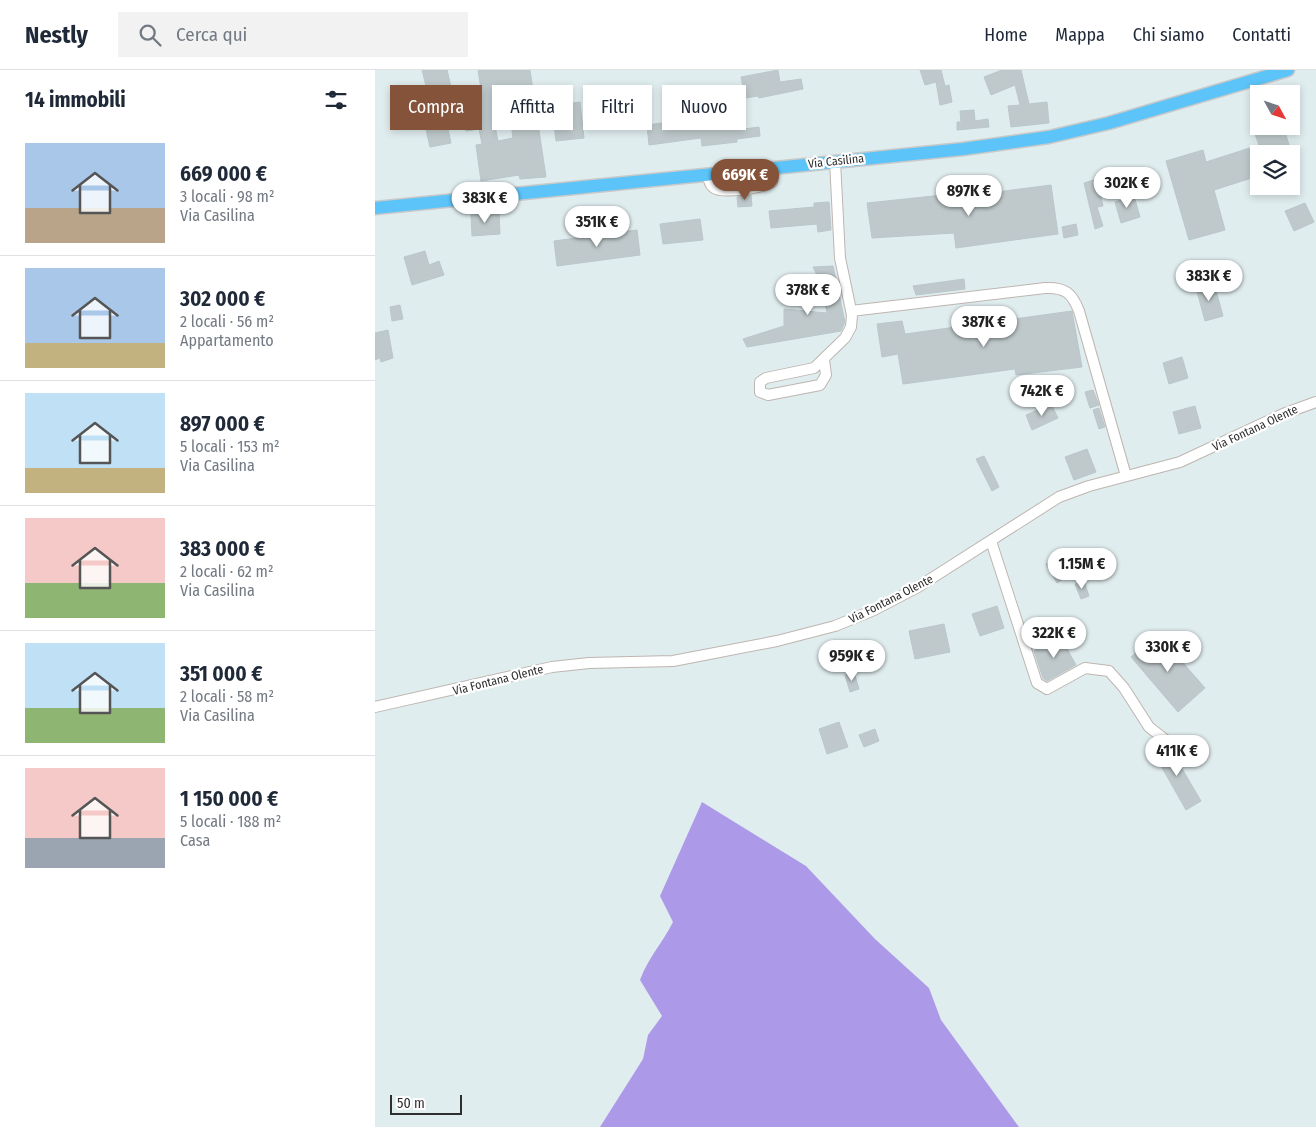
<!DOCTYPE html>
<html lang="it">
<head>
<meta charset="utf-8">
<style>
	:root { --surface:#fff; --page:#f2f2f3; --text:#1f2937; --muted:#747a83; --line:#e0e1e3; --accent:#84533a }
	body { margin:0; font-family:"Fira Sans Condensed",sans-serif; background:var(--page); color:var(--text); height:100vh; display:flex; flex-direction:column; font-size:19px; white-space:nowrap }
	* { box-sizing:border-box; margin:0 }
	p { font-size:16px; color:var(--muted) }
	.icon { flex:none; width:28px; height:28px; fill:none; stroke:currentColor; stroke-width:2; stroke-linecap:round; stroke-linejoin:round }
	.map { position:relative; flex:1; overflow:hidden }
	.sheet { display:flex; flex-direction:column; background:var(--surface); width:375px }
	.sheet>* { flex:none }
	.guide { position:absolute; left:15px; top:15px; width:475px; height:45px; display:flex; gap:10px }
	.needle { width:32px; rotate:130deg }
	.buttons { position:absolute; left:875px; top:15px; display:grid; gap:10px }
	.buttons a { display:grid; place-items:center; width:50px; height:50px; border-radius:0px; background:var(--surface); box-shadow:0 2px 8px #0003; font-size:25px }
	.scale { position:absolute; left:15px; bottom:12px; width:72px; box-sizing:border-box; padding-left:5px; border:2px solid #2e2e2e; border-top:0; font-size:14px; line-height:18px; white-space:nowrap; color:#2e2e2e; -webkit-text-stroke:4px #fff; paint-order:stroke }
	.price { position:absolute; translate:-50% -42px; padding:0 11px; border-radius:18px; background:#fff; color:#222; font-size:16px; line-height:32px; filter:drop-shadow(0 1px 2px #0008) }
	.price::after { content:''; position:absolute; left:50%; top:30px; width:15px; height:11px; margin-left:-8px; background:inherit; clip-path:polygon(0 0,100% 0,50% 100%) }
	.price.selected { background:var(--accent); color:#fff }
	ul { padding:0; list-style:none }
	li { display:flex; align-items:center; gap:15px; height:125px; padding:0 25px }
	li+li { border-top:1px solid var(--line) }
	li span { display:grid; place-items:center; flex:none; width:140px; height:100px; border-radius:0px; color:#555 }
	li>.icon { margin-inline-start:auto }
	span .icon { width:60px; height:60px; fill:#fffc; stroke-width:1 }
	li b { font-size:21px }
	h2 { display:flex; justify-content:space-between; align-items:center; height:60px; padding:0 25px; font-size:21px }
	.chip { padding:0 18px; border-radius:0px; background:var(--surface); box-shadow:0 2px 8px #0003; font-size:18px; line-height:45px }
	.chip.selected { background:var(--accent); color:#fff }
	header { display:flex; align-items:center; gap:30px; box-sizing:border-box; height:70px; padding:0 25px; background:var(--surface); border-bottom:1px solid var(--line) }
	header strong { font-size:24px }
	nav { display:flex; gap:28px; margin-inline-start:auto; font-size:18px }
	.search { width:350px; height:45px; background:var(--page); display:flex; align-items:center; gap:12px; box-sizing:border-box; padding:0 18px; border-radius:0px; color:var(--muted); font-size:19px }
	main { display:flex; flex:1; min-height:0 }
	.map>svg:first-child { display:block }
	.green { fill:#ac9ae8 }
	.building { fill:#bfc9cb; stroke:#b9c7cb; fill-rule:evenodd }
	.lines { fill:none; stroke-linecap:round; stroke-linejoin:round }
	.minor-casing { stroke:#beb5b0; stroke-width:12 }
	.major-casing { stroke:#c9c9c9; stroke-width:15 }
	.minor { stroke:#fff; stroke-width:10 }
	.major { stroke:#5cc4f8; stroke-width:12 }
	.labels { text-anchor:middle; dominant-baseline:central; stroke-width:4.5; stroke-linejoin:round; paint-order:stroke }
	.street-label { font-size:12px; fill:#2e2e2e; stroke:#fff }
</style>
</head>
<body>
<header>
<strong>Nestly</strong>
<div class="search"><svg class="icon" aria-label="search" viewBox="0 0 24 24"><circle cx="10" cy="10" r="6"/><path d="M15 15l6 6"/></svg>Cerca qui</div>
<nav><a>Home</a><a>Mappa</a><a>Chi siamo</a><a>Contatti</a></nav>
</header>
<main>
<section class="sheet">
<h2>14 immobili<svg class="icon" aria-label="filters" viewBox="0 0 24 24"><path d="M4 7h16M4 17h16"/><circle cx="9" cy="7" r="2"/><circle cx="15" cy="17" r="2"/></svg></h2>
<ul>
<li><span style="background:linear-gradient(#a9c7e8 65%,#b9a48a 0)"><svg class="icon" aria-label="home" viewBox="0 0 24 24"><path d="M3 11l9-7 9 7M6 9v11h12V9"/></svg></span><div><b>669 000 €</b><p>3 locali · 98 m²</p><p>Via Casilina</p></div></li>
<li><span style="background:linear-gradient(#a9c7e8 75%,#c2b280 0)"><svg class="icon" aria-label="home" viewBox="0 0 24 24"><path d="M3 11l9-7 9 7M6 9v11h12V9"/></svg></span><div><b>302 000 €</b><p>2 locali · 56 m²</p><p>Appartamento</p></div></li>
<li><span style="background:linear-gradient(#bfe0f5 75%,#c2b280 0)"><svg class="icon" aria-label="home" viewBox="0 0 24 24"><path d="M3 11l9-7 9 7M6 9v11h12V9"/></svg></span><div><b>897 000 €</b><p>5 locali · 153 m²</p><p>Via Casilina</p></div></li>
<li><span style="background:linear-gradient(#f6c9c9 65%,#8fb573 0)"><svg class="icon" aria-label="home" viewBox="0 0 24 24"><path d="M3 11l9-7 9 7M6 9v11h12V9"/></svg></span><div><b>383 000 €</b><p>2 locali · 62 m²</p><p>Via Casilina</p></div></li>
<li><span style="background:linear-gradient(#bfe0f5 65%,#8fb573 0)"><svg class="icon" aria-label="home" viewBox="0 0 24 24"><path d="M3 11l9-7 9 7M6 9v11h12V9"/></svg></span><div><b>351 000 €</b><p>2 locali · 58 m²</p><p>Via Casilina</p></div></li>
<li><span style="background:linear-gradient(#f6c9c9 70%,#9aa5b1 0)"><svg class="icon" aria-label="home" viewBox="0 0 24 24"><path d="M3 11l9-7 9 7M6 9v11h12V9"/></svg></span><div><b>1 150 000 €</b><p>5 locali · 188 m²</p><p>Casa</p></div></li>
</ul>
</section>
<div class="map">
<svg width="941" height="1057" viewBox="0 0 941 1057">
	<rect width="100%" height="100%" fill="#e0edef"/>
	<path class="green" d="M327 732 431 796 500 869 554 918 566 950 644 1057H225L268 989 273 965 287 946 265 910C274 886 287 874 298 852L285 826Z"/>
	<path class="building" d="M47 0H72L76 17 53 24Z
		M103 0H155L171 107 145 109 144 105 106 111 101 75 107 74 104 59 91 61 84 24 106 19ZM136 52 138 68 123 71 120 56Z
		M403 0 405 12 426 9 428 19 384 28 383 26 370 28 366 7Z
		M545 0H566L570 16 574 15 577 32 565 35 561 12 550 15Z
		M627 0H646L654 34 672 32 674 53 636 57 633 36 645 35 640 15 616 25 609 7Z
		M358 31 361 60 384 57 385 66 362 69V72L327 76 326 68 274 75 272 55 324 48 323 34Z
		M205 32 209 68 181 71 177 36Z
		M599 40 600 51 613 49 614 57 582 60V52H586L585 41Z
		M69 41 76 73 55 77 48 46Z
		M877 56H908L917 84H876L883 106 839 120 850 160 814 170 791 91 828 80 831 92 884 75Z
		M722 109 728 136 722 137 728 156 720 159 709 113Z
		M676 115 683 164 581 178 579 163 497 168 492 133 568 125V129Z
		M376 125 377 136 363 137 362 127Z
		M759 126 765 147 746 153 740 132Z
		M454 132 456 160 443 162 442 154 396 158 394 141 439 137V133Z
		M930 133 939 152 919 161 910 141Z
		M124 143 125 164 97 166 96 145Z
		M325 149 328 170 288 174 285 154Z
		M701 154 703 165 689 168 687 157Z
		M262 160 265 185 182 196 179 171Z
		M50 181 54 195 64 191 69 205 37 215 29 187Z
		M458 196 470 252 466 261 372 277 368 269 409 256V239L452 243 447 215 438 197Z
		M589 209 590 219 541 225 538 216Z
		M839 213 848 246 830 251 821 218Z
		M25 235 28 249 17 251 15 237Z
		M697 241 707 297 641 305 640 299 528 314 523 284 507 287 502 254 527 251 530 264Z
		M13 260 18 288 6 292 5 288 0 290V263Z
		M807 287 813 308 794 314 788 293Z
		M718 320 724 335 715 338 710 322Z
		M676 334 683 348 657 360 651 345Z
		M820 336 826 358 804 364 798 342Z
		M724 338 730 357 724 359 718 340Z
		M712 379 721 402 699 410 690 387Z
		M609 386 624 417 617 421 601 389Z
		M687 484 698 503 682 513 671 494Z
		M709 511 714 526 706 529 700 514Z
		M622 536 629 558 605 566 597 544Z
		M569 554 575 582 540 589 534 561Z
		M783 564 830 618 803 642 756 587Z
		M685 566 701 595 672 611 668 608 659 581Z
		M479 602 484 619 475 622 470 605Z
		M464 652 473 677 452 684 444 659Z
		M500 659 504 671 489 677 484 665Z
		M784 674 799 685 826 731 811 740 777 680Z"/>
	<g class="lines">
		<defs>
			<path id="minor" d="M332 104C334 109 334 115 339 118 348 124 389 118 397 112L400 97
				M476 241 670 218C690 217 697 223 704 241L751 406
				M449 290 451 305 445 315 393 325 385 322V312L391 308 439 298 470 268 476 257 477 245 465 188 460 91
				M616 471 662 613 672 619 710 598 734 601 749 618 774 657 806 682
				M0 637 177 597 214 593 298 591 402 571 460 556 499 540 543 517 684 427 714 416 805 392 908 344 941 332"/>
			<path id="major" d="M0 138 588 79 674 67 734 53 913 0"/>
		</defs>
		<use href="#minor" class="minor-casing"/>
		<use href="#major" class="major-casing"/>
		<use href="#minor" class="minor"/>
		<use href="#major" class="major"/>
	</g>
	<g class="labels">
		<g class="street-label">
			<text transform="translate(461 91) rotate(-6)">Via Casilina</text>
			<text transform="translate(880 358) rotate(-25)">Via Fontana Olente</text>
			<text transform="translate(516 529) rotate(-27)">Via Fontana Olente</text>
			<text transform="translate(123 610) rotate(-14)">Via Fontana Olente</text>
		</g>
	</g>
</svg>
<div class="buttons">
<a><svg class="needle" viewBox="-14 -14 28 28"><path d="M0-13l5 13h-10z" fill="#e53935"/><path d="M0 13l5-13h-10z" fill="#747a83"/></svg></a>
<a><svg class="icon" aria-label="layers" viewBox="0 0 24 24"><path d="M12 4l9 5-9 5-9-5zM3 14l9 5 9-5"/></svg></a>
</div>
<div class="scale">50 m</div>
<b class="price selected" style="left:370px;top:131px">669K €</b>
<b class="price" style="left:752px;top:139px">302K €</b>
<b class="price" style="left:594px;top:147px">897K €</b>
<b class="price" style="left:110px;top:154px">383K €</b>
<b class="price" style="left:222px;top:178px">351K €</b>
<b class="price" style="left:834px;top:232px">383K €</b>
<b class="price" style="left:433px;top:246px">378K €</b>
<b class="price" style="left:609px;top:278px">387K €</b>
<b class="price" style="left:667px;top:347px">742K €</b>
<b class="price" style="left:707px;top:520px">1.15M €</b>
<b class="price" style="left:679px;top:589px">322K €</b>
<b class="price" style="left:793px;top:603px">330K €</b>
<b class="price" style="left:477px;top:612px">959K €</b>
<b class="price" style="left:802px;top:707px">411K €</b>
<div class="guide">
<a class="chip selected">Compra</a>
<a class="chip">Affitta</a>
<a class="chip">Filtri</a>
<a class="chip">Nuovo</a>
</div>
</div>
</main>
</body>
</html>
